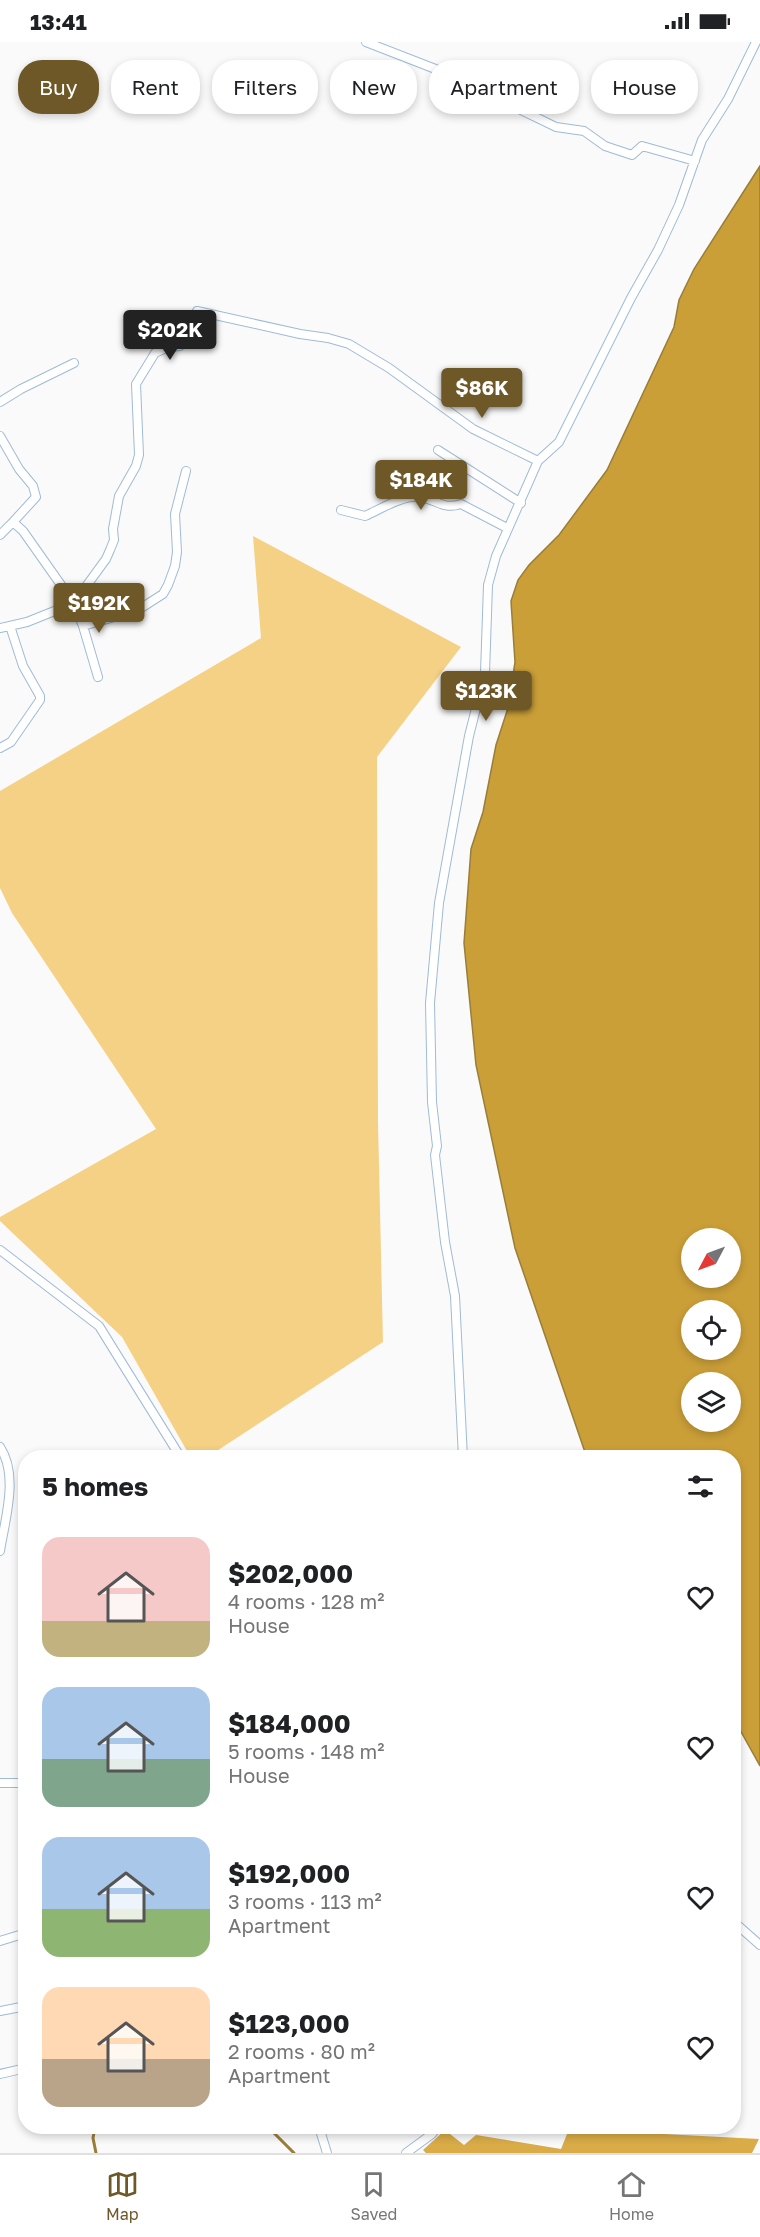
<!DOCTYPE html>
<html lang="en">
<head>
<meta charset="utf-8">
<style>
	:root { --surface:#fff; --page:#f6f6f6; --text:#202124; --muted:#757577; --line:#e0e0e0; --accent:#6e5827 }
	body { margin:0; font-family:"Golos Text",sans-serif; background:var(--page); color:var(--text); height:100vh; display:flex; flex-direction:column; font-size:22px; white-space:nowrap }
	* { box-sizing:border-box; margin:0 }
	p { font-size:20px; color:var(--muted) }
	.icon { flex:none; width:33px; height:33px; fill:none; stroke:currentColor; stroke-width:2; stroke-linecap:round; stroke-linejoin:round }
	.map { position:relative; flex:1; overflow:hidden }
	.drawer { position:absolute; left:18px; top:1408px; width:723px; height:684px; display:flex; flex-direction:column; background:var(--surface); border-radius:24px; box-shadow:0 3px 9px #0003 }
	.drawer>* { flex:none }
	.hud { position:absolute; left:18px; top:18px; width:724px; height:54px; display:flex; gap:12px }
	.needle { width:39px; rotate:229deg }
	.controls { position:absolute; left:681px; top:1186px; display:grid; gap:12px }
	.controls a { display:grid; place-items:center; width:60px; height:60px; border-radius:50%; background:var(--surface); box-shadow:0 3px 9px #0003; font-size:30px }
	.price { position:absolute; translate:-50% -51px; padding:0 14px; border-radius:6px; background:var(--accent); color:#fff; font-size:20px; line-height:39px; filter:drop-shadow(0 2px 3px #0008) }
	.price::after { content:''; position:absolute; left:50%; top:36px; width:18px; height:14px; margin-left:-9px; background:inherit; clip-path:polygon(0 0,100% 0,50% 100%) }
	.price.current { background:#222; color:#fff }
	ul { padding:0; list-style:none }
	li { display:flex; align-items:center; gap:18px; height:150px; padding:0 24px }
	li span { display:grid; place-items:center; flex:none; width:168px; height:120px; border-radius:18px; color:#555 }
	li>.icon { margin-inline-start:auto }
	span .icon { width:72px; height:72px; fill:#fffc; stroke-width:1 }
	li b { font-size:26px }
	h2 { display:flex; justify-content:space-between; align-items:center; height:72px; padding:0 24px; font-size:26px }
	.chip { padding:0 21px; border-radius:24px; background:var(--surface); box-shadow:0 3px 9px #0003; font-size:21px; line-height:54px }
	.chip.current { background:var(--accent); color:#fff }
	.status { display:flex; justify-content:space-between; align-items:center; height:42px; padding:0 30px; background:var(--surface); direction:ltr }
	.status svg { height:16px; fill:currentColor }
	.menu { display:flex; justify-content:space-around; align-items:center; height:84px; border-top:2px solid var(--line); background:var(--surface); font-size:16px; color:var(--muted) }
	.menu a { display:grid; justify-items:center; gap:3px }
	.menu .current { color:var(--accent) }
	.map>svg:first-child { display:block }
	.green { fill:#f5d185 }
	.forest { fill:#d9ac48 }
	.water { fill:#cb9f38; stroke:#997e39; stroke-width:1.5; fill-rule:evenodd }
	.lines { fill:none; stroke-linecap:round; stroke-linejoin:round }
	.stream { stroke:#997e39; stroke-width:3 }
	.street-casing { stroke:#9fbbd6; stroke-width:10 }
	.street { stroke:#fff; stroke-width:8 }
</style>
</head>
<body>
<div class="status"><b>13:41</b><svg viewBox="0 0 49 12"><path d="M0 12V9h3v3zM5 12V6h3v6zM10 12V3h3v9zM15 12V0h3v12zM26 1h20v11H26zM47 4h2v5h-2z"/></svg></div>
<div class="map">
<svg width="760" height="2111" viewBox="0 0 760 2111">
	<rect width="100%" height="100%" fill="#fafafa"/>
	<path class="green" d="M253 494 461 605 377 715 378 1080 383 1300 206 1416H191L122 1295 0 1179V1175L156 1087 12 871 0 846V749L261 596Z"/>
	<path class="forest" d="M569 2087 759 2097 752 2111H426L423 2108 445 2088 464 2103 476 2093 561 2107Z"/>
	<path class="water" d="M760 124V1724L734 1677V1416H587L515 1206 476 1023 464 901 471 807 483 770 496 703 508 666 515 620 511 559 518 538 529 523 559 493 607 428 674 285 679 258 694 227ZM692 1197H730V1236H692ZM692 1269H730V1308H692ZM692 1341H730V1380H692Z"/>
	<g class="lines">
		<path class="stream" d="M95 2085 93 2096 96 2111
			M212 2085 220 2089 243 2085
			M263 2085 269 2086 294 2111"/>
		<defs>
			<path id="street" d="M366 0 438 28 556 85 584 89 605 104 632 113 642 104 695 119
				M0 360 21 347 74 321
				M0 394 19 427 33 444 36 455 13 480 23 489 73 560 83 584 98 635
				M438 408 521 461
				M341 468 365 474C381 467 402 453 420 455 438 458 443 468 461 462L507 486
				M0 493 13 480
				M83 584 138 568 163 552 168 543 175 524 177 510 175 472 186 429
				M0 586 27 580 62 566 73 560 82 550 106 517 110 508 114 498 113 487 119 454 136 424 139 413 136 342 155 311 168 305 180 304 190 289 197 269 300 292 328 296 349 302 389 326 473 387 538 419
				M0 706 11 700 40 658V654L23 624 10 584
				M0 1208 99 1284 181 1416
				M0 1405C19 1434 5 1477 0 1509
				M463 1416 455 1254 445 1200 435 1113 437 1104 432 1060 430 961 439 861 469 694 485 631 488 543 496 514 538 419 559 400 631 256 658 208 679 163 702 98 728 57 756 0
				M0 1741H26
				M734 1880 760 1903
				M0 1899 26 1891
				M0 1969 26 1964
				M0 2032 26 2026
				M319 2085 327 2111
				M406 2111 432 2092 437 2085"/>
		</defs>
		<use href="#street" class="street-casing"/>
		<use href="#street" class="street"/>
	</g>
</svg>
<div class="controls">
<a><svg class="needle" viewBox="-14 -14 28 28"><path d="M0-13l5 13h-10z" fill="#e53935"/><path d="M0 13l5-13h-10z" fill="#757577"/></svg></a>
<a><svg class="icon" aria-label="locate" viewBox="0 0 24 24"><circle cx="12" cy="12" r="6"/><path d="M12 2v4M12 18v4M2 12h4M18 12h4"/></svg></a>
<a><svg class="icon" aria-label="layers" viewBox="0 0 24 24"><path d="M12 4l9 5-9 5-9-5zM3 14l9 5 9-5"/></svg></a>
</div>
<b class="price current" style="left:170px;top:319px">$202K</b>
<b class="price" style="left:482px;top:377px">$86K</b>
<b class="price" style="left:421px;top:469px">$184K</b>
<b class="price" style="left:99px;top:592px">$192K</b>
<b class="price" style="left:486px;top:680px">$123K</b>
<div class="hud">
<a class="chip current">Buy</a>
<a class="chip">Rent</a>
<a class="chip">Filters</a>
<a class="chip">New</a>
<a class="chip">Apartment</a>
<a class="chip">House</a>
</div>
<section class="drawer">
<h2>5 homes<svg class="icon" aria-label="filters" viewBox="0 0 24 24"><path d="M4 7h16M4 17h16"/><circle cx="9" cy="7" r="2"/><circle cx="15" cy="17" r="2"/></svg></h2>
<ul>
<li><span style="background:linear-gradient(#f6c9c9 70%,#c2b280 0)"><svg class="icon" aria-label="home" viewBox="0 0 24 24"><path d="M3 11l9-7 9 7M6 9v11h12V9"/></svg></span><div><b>$202,000</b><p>4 rooms · 128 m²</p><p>House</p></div><svg class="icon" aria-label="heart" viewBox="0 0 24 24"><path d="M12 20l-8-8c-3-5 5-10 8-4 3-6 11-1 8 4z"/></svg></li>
<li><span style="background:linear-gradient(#a9c7e8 60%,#7fa58c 0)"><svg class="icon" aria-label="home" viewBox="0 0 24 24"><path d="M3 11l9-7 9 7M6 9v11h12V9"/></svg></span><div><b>$184,000</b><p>5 rooms · 148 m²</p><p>House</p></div><svg class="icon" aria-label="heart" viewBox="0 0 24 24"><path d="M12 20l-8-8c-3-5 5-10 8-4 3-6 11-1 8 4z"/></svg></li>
<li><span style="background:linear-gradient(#a9c7e8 60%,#8fb573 0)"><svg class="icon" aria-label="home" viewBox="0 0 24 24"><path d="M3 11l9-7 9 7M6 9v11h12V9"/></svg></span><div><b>$192,000</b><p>3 rooms · 113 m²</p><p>Apartment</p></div><svg class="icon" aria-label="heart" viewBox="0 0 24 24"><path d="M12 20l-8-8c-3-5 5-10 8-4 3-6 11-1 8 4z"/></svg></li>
<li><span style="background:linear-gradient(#ffd9b3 60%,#b9a48a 0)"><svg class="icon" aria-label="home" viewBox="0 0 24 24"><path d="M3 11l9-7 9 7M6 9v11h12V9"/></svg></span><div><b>$123,000</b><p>2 rooms · 80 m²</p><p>Apartment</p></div><svg class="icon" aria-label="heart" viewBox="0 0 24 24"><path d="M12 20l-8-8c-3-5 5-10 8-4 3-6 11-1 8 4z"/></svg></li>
</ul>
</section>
</div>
<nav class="menu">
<a class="current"><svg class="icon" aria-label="map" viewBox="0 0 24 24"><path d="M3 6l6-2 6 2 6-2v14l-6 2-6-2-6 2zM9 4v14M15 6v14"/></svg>Map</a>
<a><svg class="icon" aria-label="saved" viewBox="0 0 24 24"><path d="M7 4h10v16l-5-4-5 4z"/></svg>Saved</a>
<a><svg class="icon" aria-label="home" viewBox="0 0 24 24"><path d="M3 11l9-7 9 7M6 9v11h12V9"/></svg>Home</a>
</nav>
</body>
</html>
